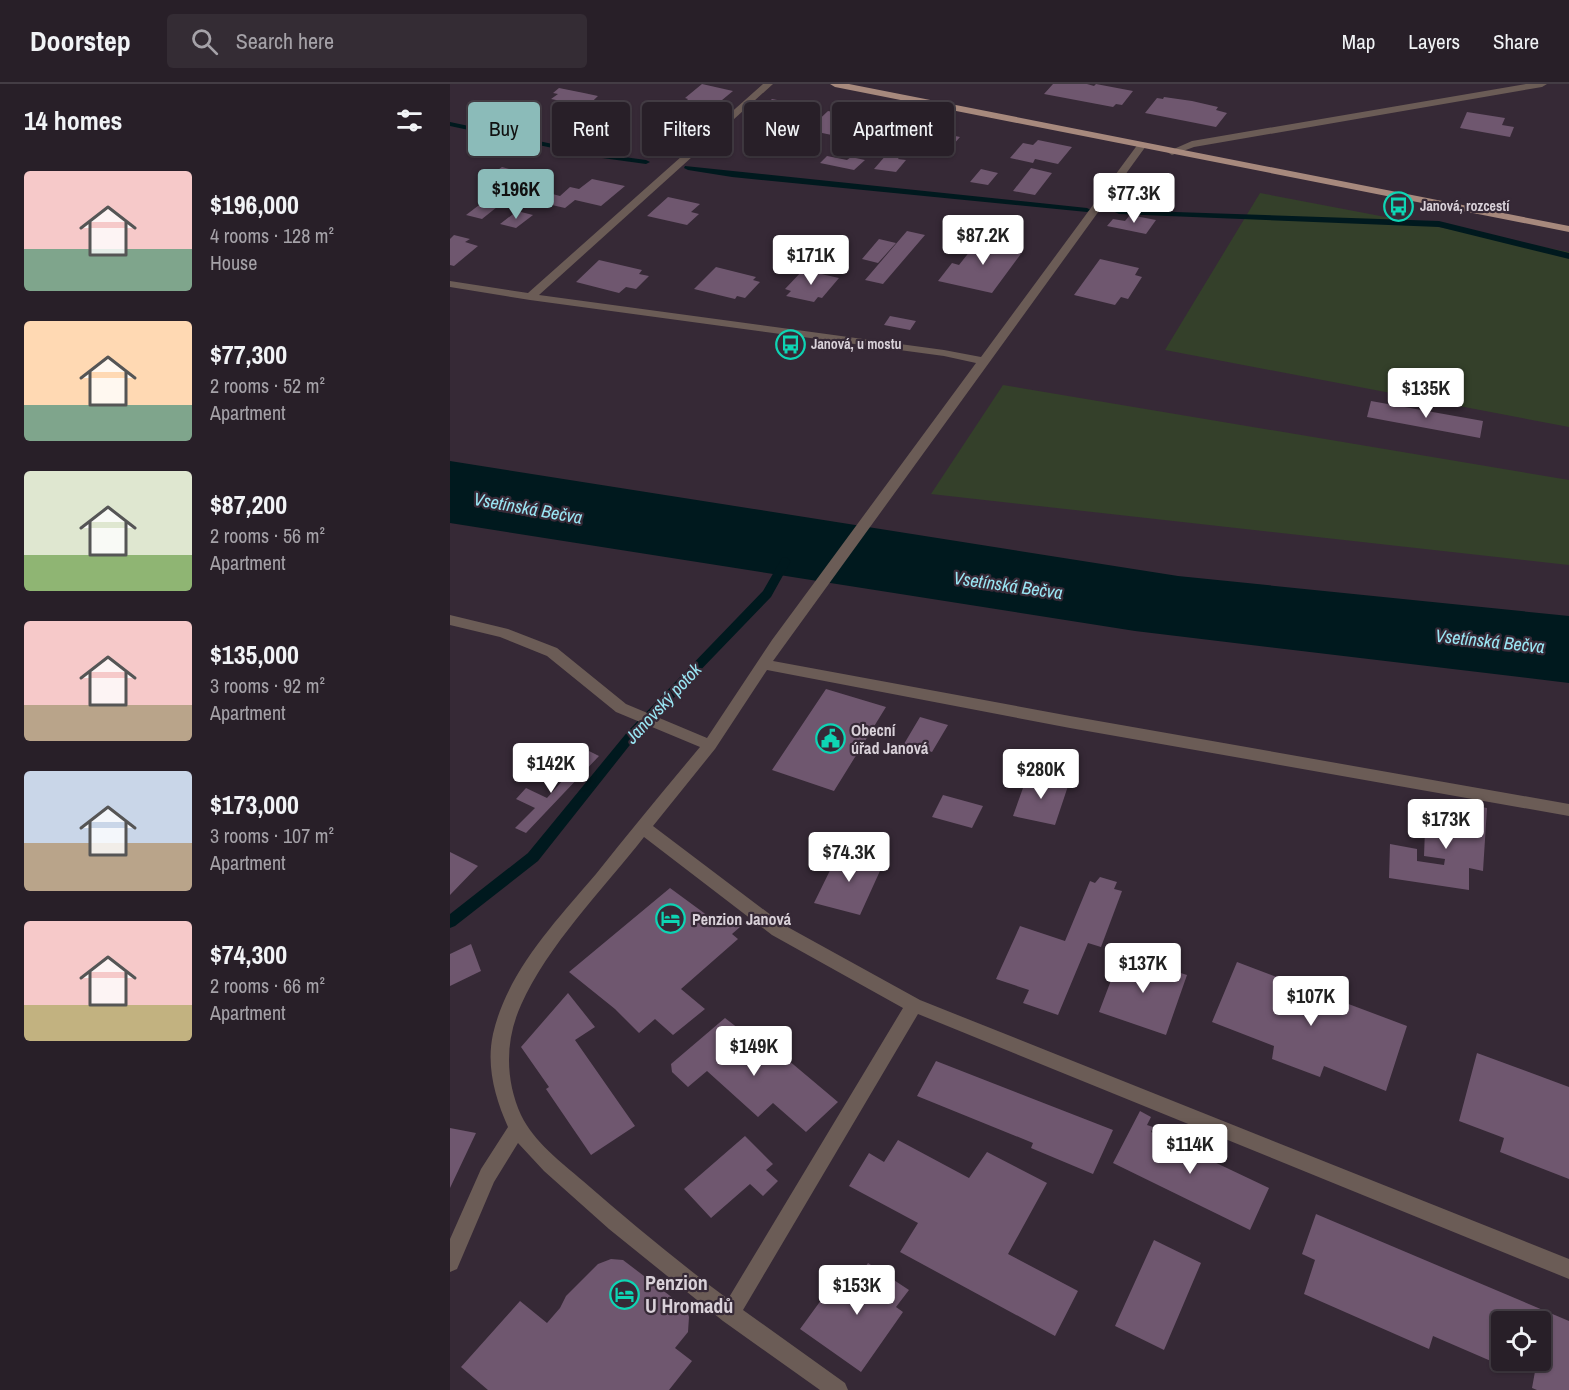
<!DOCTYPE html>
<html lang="en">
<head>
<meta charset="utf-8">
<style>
	:root { --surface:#281f28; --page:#342c34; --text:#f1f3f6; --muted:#a5a2a8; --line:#443d45; --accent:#8bbbb9 }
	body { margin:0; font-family:"Archivo Narrow",sans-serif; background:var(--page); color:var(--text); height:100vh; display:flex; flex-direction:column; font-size:22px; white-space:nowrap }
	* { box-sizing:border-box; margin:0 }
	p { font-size:20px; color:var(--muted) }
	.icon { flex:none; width:33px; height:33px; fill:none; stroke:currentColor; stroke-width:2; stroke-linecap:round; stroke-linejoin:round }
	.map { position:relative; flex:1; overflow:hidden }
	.sheet { display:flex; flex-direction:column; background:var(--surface); width:450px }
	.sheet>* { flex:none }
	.top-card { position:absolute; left:18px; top:18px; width:570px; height:54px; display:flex; gap:12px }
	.buttons { position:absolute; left:1041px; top:1227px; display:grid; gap:12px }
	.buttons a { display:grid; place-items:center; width:60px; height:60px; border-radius:6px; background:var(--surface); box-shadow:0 2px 4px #0004,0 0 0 2px var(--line); font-size:30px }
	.price { position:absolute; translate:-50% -51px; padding:0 14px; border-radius:6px; background:#fff; color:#222; font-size:20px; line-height:39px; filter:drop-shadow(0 2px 3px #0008) }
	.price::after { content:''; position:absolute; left:50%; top:36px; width:18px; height:14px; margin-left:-9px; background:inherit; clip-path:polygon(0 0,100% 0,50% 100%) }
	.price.selected { background:var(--accent); color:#111 }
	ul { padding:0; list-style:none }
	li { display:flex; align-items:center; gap:18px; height:150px; padding:0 24px }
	li span { display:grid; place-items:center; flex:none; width:168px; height:120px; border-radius:6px; color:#555 }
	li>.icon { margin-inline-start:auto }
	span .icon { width:72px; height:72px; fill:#fffc; stroke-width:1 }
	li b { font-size:26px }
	h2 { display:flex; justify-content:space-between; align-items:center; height:72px; padding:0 24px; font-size:26px }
	.chip { padding:0 21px; border-radius:6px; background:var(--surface); box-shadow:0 2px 4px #0004,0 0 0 2px var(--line); font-size:21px; line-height:54px }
	.chip.selected { background:var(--accent); color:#111 }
	header { display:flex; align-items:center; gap:36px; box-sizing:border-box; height:84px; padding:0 30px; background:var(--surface); border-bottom:2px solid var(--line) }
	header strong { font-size:28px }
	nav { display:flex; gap:33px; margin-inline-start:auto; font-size:21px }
	.search { width:420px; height:54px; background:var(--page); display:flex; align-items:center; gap:15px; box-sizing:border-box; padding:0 21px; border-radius:6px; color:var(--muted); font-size:22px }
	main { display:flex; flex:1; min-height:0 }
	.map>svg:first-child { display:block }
	.green { fill:#34402a }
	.water { fill:#00191e }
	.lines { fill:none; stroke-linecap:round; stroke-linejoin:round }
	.stream { fill:#00191e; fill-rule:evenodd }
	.building { fill:#6f576f }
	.minor { fill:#6b5c56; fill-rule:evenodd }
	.major { fill:#a7897d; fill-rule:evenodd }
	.labels { text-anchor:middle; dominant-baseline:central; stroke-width:4.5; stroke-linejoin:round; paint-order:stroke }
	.far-poi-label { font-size:14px; font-weight:bold; fill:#d9d1d9; stroke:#362936; text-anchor:start }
	.poi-label { font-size:16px; font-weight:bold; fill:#d9d1d9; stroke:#362936; text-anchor:start }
	.water-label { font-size:18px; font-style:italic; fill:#9ae6f4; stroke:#362936 }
	.near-poi-label { font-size:20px; font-weight:bold; fill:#d9d1d9; stroke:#362936; text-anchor:start }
</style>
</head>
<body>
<header>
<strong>Doorstep</strong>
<div class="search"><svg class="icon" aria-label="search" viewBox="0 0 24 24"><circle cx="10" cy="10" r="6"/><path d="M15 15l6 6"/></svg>Search here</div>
<nav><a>Map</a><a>Layers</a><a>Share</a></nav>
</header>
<main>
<section class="sheet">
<h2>14 homes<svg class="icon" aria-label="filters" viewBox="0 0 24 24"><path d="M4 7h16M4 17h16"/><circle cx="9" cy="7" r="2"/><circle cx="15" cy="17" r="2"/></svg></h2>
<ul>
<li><span style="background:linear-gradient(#f6c9c9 65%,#7fa58c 0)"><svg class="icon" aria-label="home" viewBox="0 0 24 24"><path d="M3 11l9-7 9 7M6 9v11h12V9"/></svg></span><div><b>$196,000</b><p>4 rooms · 128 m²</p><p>House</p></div></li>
<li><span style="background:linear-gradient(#ffd9b3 70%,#7fa58c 0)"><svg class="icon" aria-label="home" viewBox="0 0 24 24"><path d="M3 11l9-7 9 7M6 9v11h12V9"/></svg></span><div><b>$77,300</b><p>2 rooms · 52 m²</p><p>Apartment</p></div></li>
<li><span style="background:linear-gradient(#dfe7d0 70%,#8fb573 0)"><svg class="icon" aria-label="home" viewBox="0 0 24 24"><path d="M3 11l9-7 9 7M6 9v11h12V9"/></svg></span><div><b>$87,200</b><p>2 rooms · 56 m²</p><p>Apartment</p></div></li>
<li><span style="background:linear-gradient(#f6c9c9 70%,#b9a48a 0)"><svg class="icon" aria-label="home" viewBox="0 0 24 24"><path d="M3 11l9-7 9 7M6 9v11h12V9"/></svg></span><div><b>$135,000</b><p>3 rooms · 92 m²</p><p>Apartment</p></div></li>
<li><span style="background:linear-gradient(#c9d6e8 60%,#b9a48a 0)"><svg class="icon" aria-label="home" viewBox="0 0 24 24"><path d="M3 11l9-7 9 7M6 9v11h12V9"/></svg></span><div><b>$173,000</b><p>3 rooms · 107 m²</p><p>Apartment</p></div></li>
<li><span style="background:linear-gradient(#f6c9c9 70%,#c2b280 0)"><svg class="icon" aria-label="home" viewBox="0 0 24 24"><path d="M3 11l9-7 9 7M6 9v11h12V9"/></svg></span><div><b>$74,300</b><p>2 rooms · 66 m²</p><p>Apartment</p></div></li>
</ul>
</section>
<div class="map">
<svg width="1119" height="1306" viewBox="0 0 1119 1306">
	<rect width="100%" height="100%" fill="#362936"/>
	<path class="green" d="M810 109 1119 168V343L715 266Z
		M553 301 1119 396V481L481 410Z"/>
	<path class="water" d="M0 377 728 492 1119 532V599L685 547 0 439Z"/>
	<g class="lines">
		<path class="stream" d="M0 38 145 69 196 76 200 78 196 80 145 73 0 42Z
			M235 82 637 124 641 126 637 128 282 93 238 86 234 84Z
			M666 126 989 137 1119 169V175L989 143 669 130 665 128Z
			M336 473 341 477 321 513 187 652 88 777 5 842 0 844V830L78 769 179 646 313 507 332 474Z"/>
	</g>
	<path class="building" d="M252 0 283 7 266 21 254 18 250 21 235 18 238 15 235 14Z
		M603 0H637L644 2 646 0 683 7 672 21 666 20 663 23 594 10Z
		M109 4 134 9 148 12 124 35 106 31 121 19 101 15 108 10 103 9Z
		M714 13 742 17 768 23 766 26 777 29 766 43 695 29 707 14 713 15Z
		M322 15 353 21 330 43 299 36Z
		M378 27 409 33 449 41 429 61 358 46Z
		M1017 28 1055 34 1052 41 1064 43 1060 53 1010 44Z
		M477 46 510 53 495 70 485 68 482 72 460 68 464 64 462 63Z
		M199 49 240 58 230 66 190 57Z
		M588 56 622 63 608 80 585 75 583 79 560 74 573 59 583 61Z
		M437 70 450 72 448 75 456 76 446 88 424 85Z
		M377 72 397 76 401 73 415 76 404 86 370 79Z
		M52 83 67 87 50 99 35 95Z
		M581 84 602 89 585 111 563 107Z
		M531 85 548 89 538 101 520 98Z
		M142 95 175 102 151 122 125 116 115 124 80 116 91 107 110 112 120 103 129 105Z
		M41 112 57 115 32 135 16 131Z
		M218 113 250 120 241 128 249 130 237 141 197 132Z
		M67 127 83 131 66 144 50 140Z
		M680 131 706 136 696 150 657 142 663 135 675 137Z
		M457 147 475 151 433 200 415 196Z
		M4 151 20 155 15 158 28 162 4 182 0 181V155Z
		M545 154 561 158 558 163 573 167 542 209 488 197 502 179 509 181 528 157 541 160Z
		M429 155 446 159 428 179 412 175Z
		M650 175 689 184 685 191 692 193 678 215 671 213 665 221 624 211Z
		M149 176 192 186 189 190 199 192 186 205 176 203 169 209 126 198Z
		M266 183 306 193 303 196 310 198 295 214 287 212 285 215 244 205Z
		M353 186 389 194 372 214 368 213 364 218 336 212 341 207 335 205Z
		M440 232 466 237 460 246 434 241Z
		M921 317 1033 337 1030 354 917 333Z
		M376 605 436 623 384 707 322 686Z
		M470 633 498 641 482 668 454 660Z
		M139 667 149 672 76 749 65 744 85 724 66 715 76 704 97 714Z
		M578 690 619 699 605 741 563 732Z
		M493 711 533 722 522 744 482 733Z
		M995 716 1037 724 1033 787 1019 784V806L939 794 940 760 967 765V777L994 781 995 775 974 772 975 746 995 748Z
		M390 766 434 778 410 831 364 819Z
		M0 768 28 782 0 811Z
		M650 793 667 798 664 805 672 807 651 863 638 859 608 931 573 919 579 906 546 895 570 842 615 857 640 797 645 799Z
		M220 804 269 840 277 833 290 843 282 850 288 855 231 905 255 925 223 951 205 935 189 949 165 925 119 888Z
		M21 860 31 887 0 902V870Z
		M671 870 737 891 716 951 649 928Z
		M787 878 957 942 936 1007 874 982 870 993 822 975 824 962 762 938Z
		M118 909 145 943 125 956 185 1042 141 1071 96 1005 99 1003 71 963Z
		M275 934 298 952 284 963 306 982 325 965 388 1018 356 1048 323 1019 308 1033 257 987 238 1003 222 988 221 980Z
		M1027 969 1119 1003V1095L1050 1068 1054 1054 1009 1037Z
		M486 977 663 1046 643 1090 581 1064 583 1059 467 1012Z
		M690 1027 701 1033 697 1041 703 1043 701 1048 819 1104 800 1146 663 1079Z
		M0 1044 26 1049 0 1104Z
		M295 1052 323 1080 316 1086 328 1097 313 1112 300 1100 261 1134 234 1105Z
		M448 1056 519 1094 537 1068 597 1099 558 1170 628 1207 605 1252 450 1168 468 1139 399 1102 419 1069 434 1078Z
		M866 1130 1119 1237V1306H1087L1082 1304 1086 1282 1074 1277 1090 1276V1238H1052V1276H1065L1064 1287 983 1252 979 1265 854 1210 865 1176 852 1170Z
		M704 1156 751 1179 714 1266 665 1242Z
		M161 1175 173 1176 236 1224 239 1233 238 1248 225 1264 242 1277 219 1306H38L11 1283 70 1217 97 1239 110 1224 116 1212 148 1180Z
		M418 1179 459 1206 446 1223 453 1228 411 1288 350 1245 385 1197 399 1206Z"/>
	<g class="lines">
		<path class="minor" d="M313 0H323L89 211 494 266 531 273 688 60 696 62 323 577 620 632 1119 720V732L620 644 317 586 265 665 203 742 334 841 470 916 1119 1175V1195L468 930 293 1226 395 1299 398 1306H370L273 1237 159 1145 94 1087 68 1059 44 1098 7 1185 0 1188V1155L31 1085 58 1043C45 1014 36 982 43 950 57 888 106 837 146 790 180 747 215 705 250 663L166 628 97 572 50 553 0 541V531L58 545 107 564 176 620 257 654 322 556 526 279 494 272 80 216 0 203V197L78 209ZM194 753 322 851 453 924 278 1215C228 1178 180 1138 133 1097 111 1078 84 1058 71 1031 55 996 55 956 71 921 97 862 154 804 194 753Z
			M1076 0H1097L1092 3 744 63 722 71 717 68 742 57Z"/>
		<path class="major" d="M380 0H399L1119 142V148L385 3Z"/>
	</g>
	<defs>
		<symbol id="bus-ring" viewBox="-11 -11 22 22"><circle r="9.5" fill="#362936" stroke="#0ed5b4" stroke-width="1.5"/><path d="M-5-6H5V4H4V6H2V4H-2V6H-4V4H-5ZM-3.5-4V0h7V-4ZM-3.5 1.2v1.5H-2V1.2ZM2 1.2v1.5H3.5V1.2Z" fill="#0ed5b4"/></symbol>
		<symbol id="civic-ring" viewBox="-11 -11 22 22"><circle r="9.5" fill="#362936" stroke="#0ed5b4" stroke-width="1.5"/><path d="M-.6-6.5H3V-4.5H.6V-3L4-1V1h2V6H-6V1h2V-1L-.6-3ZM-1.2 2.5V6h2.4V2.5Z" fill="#0ed5b4"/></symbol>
		<symbol id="hotel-ring" viewBox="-11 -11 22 22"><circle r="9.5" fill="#362936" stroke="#0ed5b4" stroke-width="1.5"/><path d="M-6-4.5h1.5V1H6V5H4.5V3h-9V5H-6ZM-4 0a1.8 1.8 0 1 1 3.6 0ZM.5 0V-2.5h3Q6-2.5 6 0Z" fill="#0ed5b4"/></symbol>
	</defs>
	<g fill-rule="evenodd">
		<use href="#bus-ring" x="932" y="106" width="33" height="33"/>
		<use href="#bus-ring" x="324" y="244" width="33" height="33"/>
		<use href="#civic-ring" x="364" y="638" width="33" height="33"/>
		<use href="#hotel-ring" x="204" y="818" width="33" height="33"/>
		<use href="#hotel-ring" x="158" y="1194" width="33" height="33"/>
	</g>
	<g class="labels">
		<g class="far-poi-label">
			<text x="970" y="122">Janová, rozcestí</text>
			<text x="361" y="260">Janová, u mostu</text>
		</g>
		<g class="poi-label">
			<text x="401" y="646">Obecní<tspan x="401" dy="18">úřad Janová</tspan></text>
			<text x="242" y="835">Penzion Janová</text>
		</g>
		<g class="water-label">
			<text transform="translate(78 424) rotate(10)">Vsetínská Bečva</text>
			<text transform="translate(558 501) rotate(8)">Vsetínská Bečva</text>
			<text transform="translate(1040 557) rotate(6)">Vsetínská Bečva</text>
			<text transform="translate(213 619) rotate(-47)">Janovský potok</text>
		</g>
		<g class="near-poi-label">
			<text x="195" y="1198">Penzion<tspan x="195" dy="23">U Hromadů</tspan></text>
		</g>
	</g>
</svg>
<div class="buttons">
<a><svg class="icon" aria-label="locate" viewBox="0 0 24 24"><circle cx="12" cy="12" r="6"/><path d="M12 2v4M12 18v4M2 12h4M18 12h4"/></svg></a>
</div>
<b class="price selected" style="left:66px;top:136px">$196K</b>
<b class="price" style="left:684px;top:140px">$77.3K</b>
<b class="price" style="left:533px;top:182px">$87.2K</b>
<b class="price" style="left:361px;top:202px">$171K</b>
<b class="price" style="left:976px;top:335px">$135K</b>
<b class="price" style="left:101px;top:710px">$142K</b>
<b class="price" style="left:591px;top:716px">$280K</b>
<b class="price" style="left:996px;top:766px">$173K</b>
<b class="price" style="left:399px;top:799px">$74.3K</b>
<b class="price" style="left:693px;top:910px">$137K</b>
<b class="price" style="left:861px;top:943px">$107K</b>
<b class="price" style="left:304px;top:993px">$149K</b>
<b class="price" style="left:740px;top:1091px">$114K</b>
<b class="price" style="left:407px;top:1232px">$153K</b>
<div class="top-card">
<a class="chip selected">Buy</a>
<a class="chip">Rent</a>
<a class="chip">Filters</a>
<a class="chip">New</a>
<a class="chip">Apartment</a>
</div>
</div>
</main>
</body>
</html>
